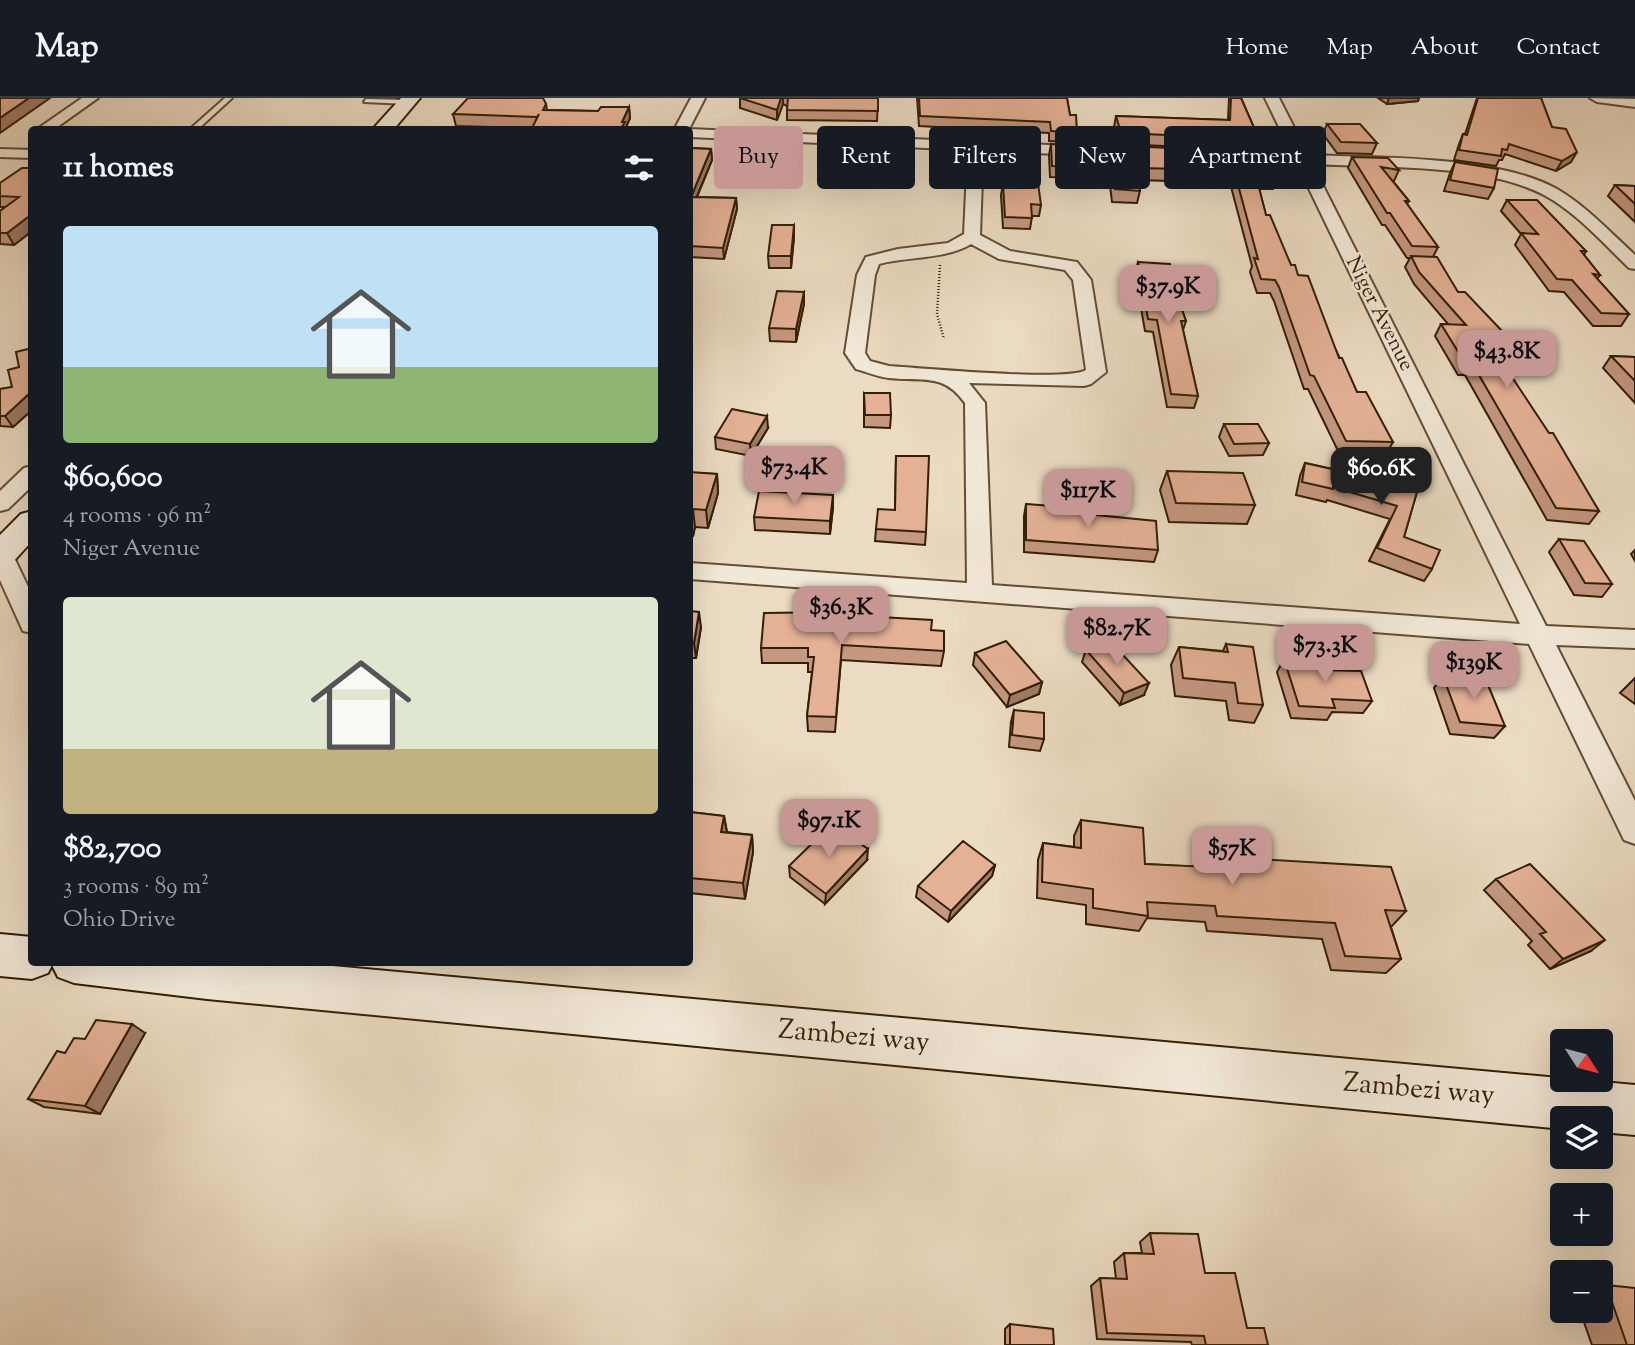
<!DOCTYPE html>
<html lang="en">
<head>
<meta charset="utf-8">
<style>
	:root { --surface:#171b24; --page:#20242c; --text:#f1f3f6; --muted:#9ea1a6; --line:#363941; --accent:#c59692 }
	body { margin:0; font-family:"Sorts Mill Goudy",serif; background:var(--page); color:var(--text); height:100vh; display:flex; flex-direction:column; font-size:26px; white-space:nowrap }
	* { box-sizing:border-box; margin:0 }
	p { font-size:23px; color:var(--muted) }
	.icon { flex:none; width:38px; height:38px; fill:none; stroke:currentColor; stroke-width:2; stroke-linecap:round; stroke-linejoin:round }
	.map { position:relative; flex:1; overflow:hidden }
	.details { position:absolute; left:28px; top:28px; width:665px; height:840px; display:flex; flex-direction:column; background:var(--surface); border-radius:7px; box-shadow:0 7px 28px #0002 }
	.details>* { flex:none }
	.top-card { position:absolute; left:714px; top:28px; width:665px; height:63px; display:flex; gap:14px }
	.needle { width:46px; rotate:126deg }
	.fabs { position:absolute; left:1550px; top:931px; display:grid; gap:14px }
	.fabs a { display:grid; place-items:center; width:63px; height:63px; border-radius:7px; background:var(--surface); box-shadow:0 7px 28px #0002; font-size:35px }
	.price { position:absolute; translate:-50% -60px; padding:0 16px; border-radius:14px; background:var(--accent); color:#111; font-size:23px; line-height:46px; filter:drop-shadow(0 2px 4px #0008) }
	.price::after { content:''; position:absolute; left:50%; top:42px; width:21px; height:16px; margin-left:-10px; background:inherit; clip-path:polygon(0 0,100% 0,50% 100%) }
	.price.current { background:#222; color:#fff }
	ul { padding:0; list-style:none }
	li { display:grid; align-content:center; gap:14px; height:371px; padding:0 35px }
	li span { display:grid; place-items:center; height:217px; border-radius:7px; color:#555 }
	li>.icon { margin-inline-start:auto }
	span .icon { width:126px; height:126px; fill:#fffc; stroke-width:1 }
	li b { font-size:30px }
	h2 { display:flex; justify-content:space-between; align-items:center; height:84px; padding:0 35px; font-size:30px }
	.chip { padding:0 24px; border-radius:7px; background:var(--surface); box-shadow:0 7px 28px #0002; font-size:24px; line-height:63px }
	.chip.current { background:var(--accent); color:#111 }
	header { display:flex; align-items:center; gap:42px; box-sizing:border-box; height:98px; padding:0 35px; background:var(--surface); border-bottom:2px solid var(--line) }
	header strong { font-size:33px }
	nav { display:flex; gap:38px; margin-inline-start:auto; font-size:24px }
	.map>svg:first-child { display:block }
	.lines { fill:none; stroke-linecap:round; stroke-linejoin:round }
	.service-casing { stroke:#624e34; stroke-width:4 }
	.minor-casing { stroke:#624e34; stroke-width:4 }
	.secondary-casing { stroke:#341f05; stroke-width:4 }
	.path { stroke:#341f05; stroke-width:2.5; stroke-dasharray:1 2; stroke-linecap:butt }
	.service { fill:#f2e8d7; fill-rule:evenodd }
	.minor { fill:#f2e8d7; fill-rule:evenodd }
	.secondary { fill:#f2e8d7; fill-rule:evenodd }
	.wall { fill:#c49881; stroke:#341f05; stroke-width:2 }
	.shaded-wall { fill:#a07c69; stroke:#341f05; stroke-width:2 }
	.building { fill:#e4b196; stroke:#341f05; stroke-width:2 }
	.labels { text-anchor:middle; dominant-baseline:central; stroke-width:5; stroke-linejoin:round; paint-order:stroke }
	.far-street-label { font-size:21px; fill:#341f05; stroke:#f2e8d7 }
	.near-street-label { font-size:28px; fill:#341f05; stroke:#f2e8d7 }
</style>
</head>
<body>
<header>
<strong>Map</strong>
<nav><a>Home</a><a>Map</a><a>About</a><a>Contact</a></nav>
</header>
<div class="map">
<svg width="1635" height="1247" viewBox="0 0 1635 1247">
	<rect width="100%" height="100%" fill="#ebdbc2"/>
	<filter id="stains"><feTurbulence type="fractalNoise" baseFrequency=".00286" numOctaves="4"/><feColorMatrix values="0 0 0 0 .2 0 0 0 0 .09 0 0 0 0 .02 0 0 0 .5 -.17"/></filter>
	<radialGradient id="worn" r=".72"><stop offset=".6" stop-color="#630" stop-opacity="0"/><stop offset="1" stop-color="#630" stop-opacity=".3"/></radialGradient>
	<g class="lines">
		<defs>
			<path id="service" d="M225 0H232L197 32H189Z
				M366 1 407 2 410 4 407 6 364 4Z"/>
			<path id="minor" d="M82 0H98L53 32H36Z
				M691 0H705L689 31 1159 52 1166 56 1159 60 983 53 980 137 1010 153 1077 164 1091 182 1106 274 1091 286 1084 288 969 285 985 305 992 487 1520 526 1297 66 1231 62 1224 58 1231 54 1292 56 1265 0H1279L1308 57C1378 60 1496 57 1557 91 1586 108 1610 134 1635 157V171L1629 170C1603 145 1576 114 1544 97 1483 65 1381 70 1312 66L1546 528 1635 532V550L1556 547 1635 703V746L1624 742 1529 546 690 481V465L967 485 965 305C943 274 922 284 889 280 878 279 867 274 856 271L845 255 857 177 866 159 898 151 948 145 964 136 968 52 690 39V32H674ZM971 146 999 161 1065 172 1073 182 1086 272C1068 284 920 270 889 268L870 263 865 255 875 177 879 166C909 158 944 162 971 146Z
				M1590 0 1635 1V9L1597 4Z
				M0 51 32 52V60L0 59Z
				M32 368V388L8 411 0 413V393L24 370Z
				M0 447 9 449 32 497V535L23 533 0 482Z"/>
			<path id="secondary" d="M401 0H420L393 32H372Z
				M32 413V443L12 465 0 468V437L21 416Z
				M0 836 32 839V864H289L1635 987V1037L1601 1034V1020H1563V1031L207 901 74 885 58 879 52 867 48 875 32 881 0 878Z"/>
		</defs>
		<use href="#service" class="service-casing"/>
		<use href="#minor" class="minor-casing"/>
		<use href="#secondary" class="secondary-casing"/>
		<path class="path" d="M940 167 937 216 944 241"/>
		<use href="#service" class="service"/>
		<use href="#minor" class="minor"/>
		<use href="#secondary" class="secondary"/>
	</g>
	<path class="wall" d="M740 0H878L877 23 787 22V8L783 6 777 22 740 10Z
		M917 0H1067L1070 17 1077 34 1075 44 1049 43V35L919 28Z
		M1229 0H1241L1259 41 1255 52 1118 46 1114 29 1116 18 1228 22Z
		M1378 0H1419L1418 3 1387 6Z
		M1477 0H1541L1552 29 1571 64 1556 73 1505 56 1502 62H1499L1496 68 1454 62 1459 46 1463 36H1465Z
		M546 6 547 12 598 13 629 9 630 20 626 29 531 30 456 28 453 16Z
		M1327 26 1377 45 1372 56 1337 55 1323 36Z
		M1051 46 1081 69 1079 80 1050 79 1049 57Z
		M1125 48 1277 79 1273 91H1259L1266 117 1291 167 1298 177 1357 294 1393 344 1385 358 1340 357 1308 291H1304L1274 203 1270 195H1257L1250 174 1252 168 1230 85 1139 82 1140 93 1137 105 1112 104 1108 71 1111 58 1122 59Z
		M690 50 711 51 712 62 697 99 736 100 737 111 724 161 690 159Z
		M1352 59 1399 72 1394 83H1393L1409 103 1407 106 1438 149 1433 159 1458 194 1521 253 1513 265H1502L1599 413 1589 426 1547 422 1465 277H1458L1435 238 1441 226H1448L1414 186 1405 169 1410 160H1407L1385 127H1382L1348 70Z
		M1455 64 1494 90 1488 101 1444 93 1450 75Z
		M32 70V133L14 147 0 146V113L5 109H0V85Z
		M1003 86 1041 107 1039 118H1032L1030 131 1003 130 1001 97Z
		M1615 87 1635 88V124L1608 98Z
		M1507 102 1586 153 1584 157 1600 177 1597 181 1629 216 1621 228H1593L1564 194 1549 193 1515 147 1521 136 1501 113Z
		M794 127V139L791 170H769L768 158Z
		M1138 164 1178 201 1186 223 1183 232 1198 298 1194 310 1167 309 1153 234 1145 233 1135 176Z
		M804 194V206L796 244 770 243 769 230Z
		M32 250V312L13 329 0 328V291L12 289 19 269Z
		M1611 258 1635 259V305L1603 270Z
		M864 295 891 317 890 330 864 329Z
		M1224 326 1269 345 1263 357 1229 358 1219 339Z
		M768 330 751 358 716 351 715 339Z
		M896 358 926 434 925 447 875 443 876 431 895 412Z
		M690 363H691L692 375 717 376 718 395 708 430 695 429 693 438H690Z
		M1305 365 1355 376 1358 370 1419 387 1404 439 1432 471 1424 483 1369 463 1390 421 1327 402 1326 404 1296 397 1300 378Z
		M1167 373 1255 407 1247 426 1169 424 1160 392Z
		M1026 406 1066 414 1158 452 1154 464 1024 454V418Z
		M833 409 830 436 755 432 754 419Z
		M1559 441 1612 486 1602 499 1574 497 1549 454Z
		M1635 452V463L1631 456Z
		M690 513 701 529 696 560H690Z
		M838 527 931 532 944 553 941 568 841 562 835 634 808 633 807 618 812 574H808V565H762L761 550Z
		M1226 546 1263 607 1254 625 1229 622 1226 603 1175 598 1171 567 1179 549 1223 553Z
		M1086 552 1144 597 1120 607 1082 564Z
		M975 555 1042 584 1039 596 1007 609 973 567Z
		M1284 561 1320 572 1372 603 1363 615 1332 614 1327 622 1291 620 1277 574Z
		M1443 578 1505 628 1494 640 1450 636 1434 590Z
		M1635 580V606L1620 595Z
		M1014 612 1044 641 1040 653 1009 649 1011 624Z
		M690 714 724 718 727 734 752 737 753 754 745 801 690 795Z
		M1081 722 1145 766 1200 769 1206 758 1406 813 1391 829 1401 861 1386 875 1331 872 1322 841 1207 833 1205 824 1147 820 1139 833 1086 826V807L1037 800 1038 762 1043 745 1074 749V738Z
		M867 762 825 806 790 779 789 768Z
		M995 767 992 778 948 824 916 799 918 788Z
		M1496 781 1591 853 1550 871 1528 847 1532 843 1484 792Z
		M145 935 100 1016 44 1009 28 1001 65 955 85 941Z
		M1150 1135 1205 1175 1247 1230 1268 1247H1192L1191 1244 1097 1241 1091 1188 1100 1180 1116 1181 1114 1164 1124 1155H1142L1140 1144Z
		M1606 1187 1635 1247H1592L1580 1213H1601V1189Z
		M1010 1226 1054 1247H1005V1231Z"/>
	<path class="shaded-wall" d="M29 0H50L0 35V20Z
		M781 0H783V6L777 22V12Z
		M1389 0H1419L1418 3 1387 6Z
		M629 9 630 20 626 29V32H620L622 24Z
		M711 51 712 62 692 110 691 99Z
		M1577 54 1571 64 1556 73 1562 63Z
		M736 100 737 111 724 161 723 150Z
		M32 116V133L14 147 7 135Z
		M794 127V139L791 170V158Z
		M804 194V206L796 244V231Z
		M32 293V312L13 329 5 318Z
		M767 318 768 330 751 358 750 346Z
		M691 363 693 382 690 393V368Z
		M717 376 718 395 708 430 706 412Z
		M833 397V409L830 436V423Z
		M693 411 695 429 693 438 690 419Z
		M699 514 701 529 696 560 694 545Z
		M1042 584 1039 596 1007 609 1010 597Z
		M1149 585 1144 597 1120 607 1124 595Z
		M724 718 727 735 721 734Z
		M752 737 753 754 745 801 743 785Z
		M868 751 867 762 825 806 826 796Z
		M995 767 992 778 948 824 951 813Z
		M1605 842 1591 853 1550 871 1563 861Z
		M132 926 145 935 100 1016 85 1008Z"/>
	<path class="building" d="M0 0H29L0 20Z
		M468 0H543L546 6 543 12 598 13 601 9H629L622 24H625L620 32H531L539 16 537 19 453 16Z
		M740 0H781L777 12Z
		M788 0H878V13L787 12Z
		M919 0H1067L1070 17H1076L1077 34 1051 33 1050 24 920 18Z
		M1231 0H1241L1259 41 1121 35 1116 18 1230 22Z
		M1478 0H1541L1552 29 1566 31 1577 54 1562 63 1509 46 1507 52 1502 51 1501 58 1459 52 1463 36 1467 37Z
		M1327 26H1360L1377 45 1341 44Z
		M1051 46 1079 48 1081 69 1052 68Z
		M1125 48 1265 54 1277 79 1256 78 1266 117H1270L1291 167H1295L1298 177 1308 178 1339 260H1342L1357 294H1366L1393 344 1346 343 1314 278 1310 277 1279 189 1275 182 1261 181 1254 160 1258 161 1234 72 1136 70 1140 93 1115 91 1111 58 1127 59Z
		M690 50 711 51 691 99 736 100 723 150 690 148Z
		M1352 59 1388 60 1399 72 1381 69 1409 103H1405L1438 149 1412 148 1390 115H1387Z
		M1008 60 1035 63 1041 107 1031 106 1032 120 1005 119 1003 86Z
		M1455 64 1498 71 1494 90 1450 82Z
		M22 70H32V116L7 135H0V113L19 99 0 98V85Z
		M1615 87 1635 88V106Z
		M1507 102H1537L1586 153H1581L1600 177 1593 176 1629 216 1601 215 1572 182 1557 181 1521 135 1538 136Z
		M772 127H794L791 158H768Z
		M1411 158 1437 159 1458 194H1465L1521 253 1494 252 1549 335H1553L1599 413 1556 410 1472 265H1465L1441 226 1466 227 1419 174Z
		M1138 164 1170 166 1178 201 1186 223H1181L1198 298 1171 296 1157 222 1148 221Z
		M777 193 804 194 796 231 769 230Z
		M32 250V293L5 318H0V291L12 289 8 272 19 269 16 254Z
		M1611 258 1635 259V283Z
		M864 295H890L891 317H865Z
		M732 311 767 318 750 346 715 339Z
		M1224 326H1258L1269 345 1234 346Z
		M896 358H929L926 434 876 431 878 411 895 412Z
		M1305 365 1363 378 1358 370 1419 387 1404 439 1440 452 1432 471 1377 450 1397 408 1333 389V391L1302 384Z
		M1167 373 1243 375 1255 407 1176 405Z
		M690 374 717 376 706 412 693 411 690 419Z
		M759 393 833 397 830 423 754 419Z
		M1026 406 1066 409V414L1156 423 1158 452 1026 442Z
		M1559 441 1584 443 1612 486 1585 485Z
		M690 513 699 514 694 545H690Z
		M838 514V527L879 529 880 519 932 522 931 532 944 533V553L842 547 836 619 807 618 814 559H808V550H761L764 515Z
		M1006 543 1042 584 1010 597 975 555Z
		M1110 543 1149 585 1124 595 1086 552Z
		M1226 546 1253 549 1263 607 1238 605 1235 585 1183 580 1179 549 1228 554Z
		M1284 561 1317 563 1320 572 1361 573 1372 603 1332 601 1335 610 1299 608Z
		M1443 578 1486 582 1505 628 1460 624Z
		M1014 612 1044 615V641L1012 637Z
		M690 714 724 718 721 734 752 737 743 785 690 780Z
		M1081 722 1143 730 1145 766 1209 769 1206 758 1391 769 1406 813 1385 812 1401 861 1345 858 1335 825 1217 818 1215 808 1147 804 1148 818 1093 810V791L1042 784 1043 745 1081 750Z
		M832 726 868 751 826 796 789 768Z
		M963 743 995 767 951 813 918 788Z
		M1530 766 1605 842 1563 861 1540 836 1546 834 1496 781Z
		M96 922 132 926 85 1008 28 1001 57 953 65 955 74 940 85 941Z
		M1150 1135 1198 1136 1205 1175H1235L1247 1230H1264L1268 1247H1206L1204 1238 1107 1235 1100 1180 1127 1181 1124 1155 1154 1156Z
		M1606 1187 1635 1190V1247H1627Z
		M1010 1226 1053 1231 1054 1247H1010Z"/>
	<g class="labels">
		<g class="far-street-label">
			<text transform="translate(1379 216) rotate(63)">Niger Avenue</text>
		</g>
		<g class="near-street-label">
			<text transform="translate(854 939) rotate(5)">Zambezi way</text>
			<text transform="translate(1419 992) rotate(5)">Zambezi way</text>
		</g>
	</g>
	<rect width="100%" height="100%" filter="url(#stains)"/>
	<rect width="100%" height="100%" fill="url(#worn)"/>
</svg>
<div class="fabs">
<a><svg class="needle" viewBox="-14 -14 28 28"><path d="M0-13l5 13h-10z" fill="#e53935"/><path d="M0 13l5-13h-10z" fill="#9ea1a6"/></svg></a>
<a><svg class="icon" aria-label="layers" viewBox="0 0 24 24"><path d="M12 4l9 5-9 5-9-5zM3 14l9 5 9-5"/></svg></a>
<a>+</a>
<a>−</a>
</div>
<b class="price" style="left:1168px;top:227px">$37.9K</b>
<b class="price" style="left:1507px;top:292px">$43.8K</b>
<b class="price" style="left:794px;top:408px">$73.4K</b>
<b class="price current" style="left:1381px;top:409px">$60.6K</b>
<b class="price" style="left:1088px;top:431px">$117K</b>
<b class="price" style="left:841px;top:548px">$36.3K</b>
<b class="price" style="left:1117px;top:569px">$82.7K</b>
<b class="price" style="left:1325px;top:586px">$73.3K</b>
<b class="price" style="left:1474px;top:603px">$139K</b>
<b class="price" style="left:829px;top:761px">$97.1K</b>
<b class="price" style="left:1232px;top:789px">$57K</b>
<div class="top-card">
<a class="chip current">Buy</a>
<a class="chip">Rent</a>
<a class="chip">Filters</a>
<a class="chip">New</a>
<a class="chip">Apartment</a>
</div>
<section class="details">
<h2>11 homes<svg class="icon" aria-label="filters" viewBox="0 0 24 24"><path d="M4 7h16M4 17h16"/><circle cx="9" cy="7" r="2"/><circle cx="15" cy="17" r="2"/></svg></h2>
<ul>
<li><span style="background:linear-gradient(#bfe0f5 65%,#8fb573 0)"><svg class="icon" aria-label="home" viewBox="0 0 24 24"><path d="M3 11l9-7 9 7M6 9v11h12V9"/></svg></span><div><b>$60,600</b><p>4 rooms · 96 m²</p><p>Niger Avenue</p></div></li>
<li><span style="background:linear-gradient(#dfe7d0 70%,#c2b280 0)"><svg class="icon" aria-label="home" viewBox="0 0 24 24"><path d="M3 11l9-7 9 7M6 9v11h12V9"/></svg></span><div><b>$82,700</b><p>3 rooms · 89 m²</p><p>Ohio Drive</p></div></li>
</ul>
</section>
</div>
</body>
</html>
